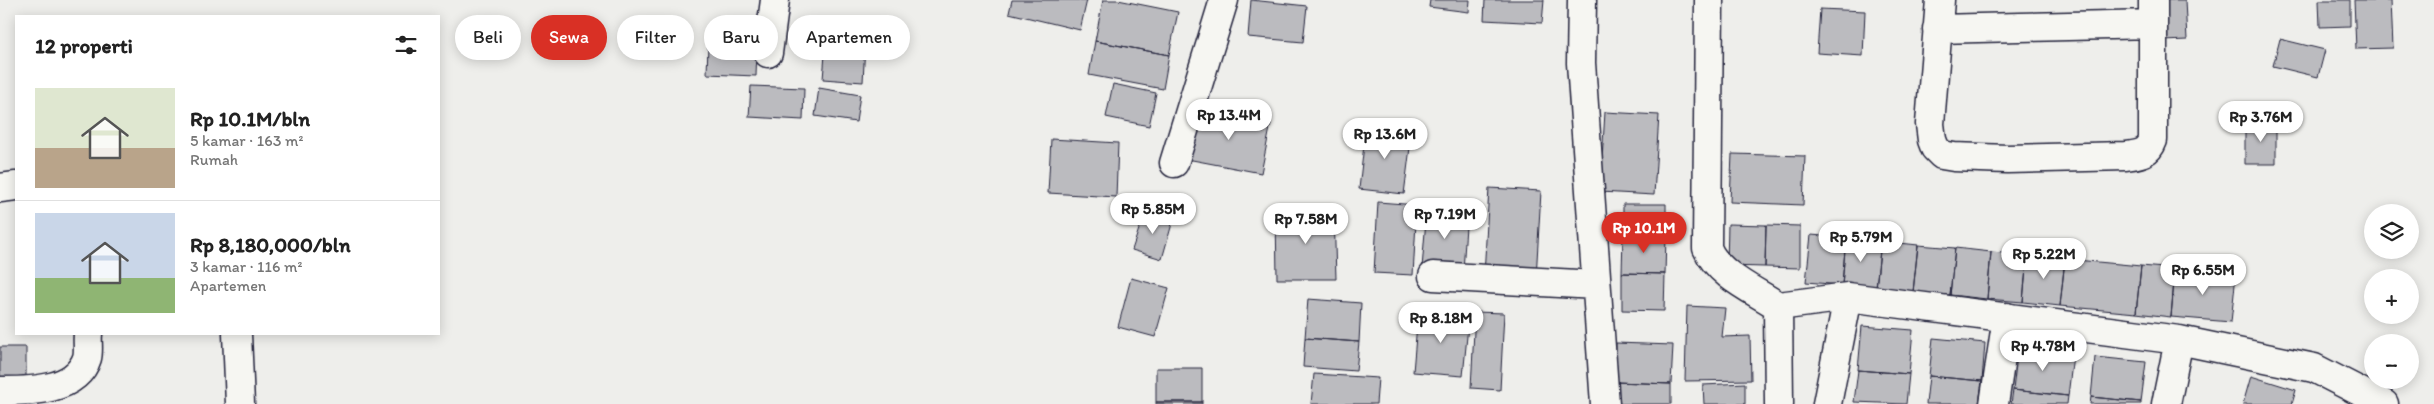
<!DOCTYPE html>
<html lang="id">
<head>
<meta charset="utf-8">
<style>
	:root { --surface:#fff; --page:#f2f2f2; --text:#222; --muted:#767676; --line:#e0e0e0; --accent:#d93025 }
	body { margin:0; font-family:Itim,sans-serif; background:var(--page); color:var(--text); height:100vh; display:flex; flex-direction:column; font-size:19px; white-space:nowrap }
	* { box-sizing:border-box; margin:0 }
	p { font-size:16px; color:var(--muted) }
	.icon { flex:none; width:28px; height:28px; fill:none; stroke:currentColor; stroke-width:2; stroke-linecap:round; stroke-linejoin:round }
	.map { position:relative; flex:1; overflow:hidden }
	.details { position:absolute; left:15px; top:15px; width:425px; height:320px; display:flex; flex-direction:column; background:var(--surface); border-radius:0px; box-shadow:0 2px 12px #0003 }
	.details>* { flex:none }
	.guide { position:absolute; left:455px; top:15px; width:475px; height:45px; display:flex; gap:10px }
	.tools { position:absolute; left:2364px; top:204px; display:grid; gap:10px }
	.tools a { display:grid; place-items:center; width:55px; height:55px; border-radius:50%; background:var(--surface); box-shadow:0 2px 12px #0003; font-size:25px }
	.price { position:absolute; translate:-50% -42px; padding:0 11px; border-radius:18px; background:#fff; color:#222; font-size:16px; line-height:32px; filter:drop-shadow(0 1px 2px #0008) }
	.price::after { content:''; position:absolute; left:50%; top:30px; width:15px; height:11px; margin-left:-8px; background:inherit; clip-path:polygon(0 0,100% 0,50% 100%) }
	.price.on { background:var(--accent); color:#fff }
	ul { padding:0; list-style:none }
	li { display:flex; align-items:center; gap:15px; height:125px; padding:0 20px }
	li+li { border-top:1px solid var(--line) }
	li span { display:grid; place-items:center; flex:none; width:140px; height:100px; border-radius:0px; color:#555 }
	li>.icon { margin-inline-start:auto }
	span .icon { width:60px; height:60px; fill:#fffc; stroke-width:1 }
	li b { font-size:21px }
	h2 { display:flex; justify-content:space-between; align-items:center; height:60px; padding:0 20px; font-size:21px }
	.chip { padding:0 18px; border-radius:22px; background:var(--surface); box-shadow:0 2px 12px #0003; font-size:18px; line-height:45px }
	.chip.on { background:var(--accent); color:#fff }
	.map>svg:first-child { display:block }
	.building { fill:#bbbbbf; stroke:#22223b }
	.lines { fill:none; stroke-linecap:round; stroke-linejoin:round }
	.street-casing { stroke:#22223b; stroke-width:31 }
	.street { stroke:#f6f6f2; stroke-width:28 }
</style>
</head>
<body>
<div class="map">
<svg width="2434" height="404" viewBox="0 0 2434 404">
	<rect width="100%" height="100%" fill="#eeeeeb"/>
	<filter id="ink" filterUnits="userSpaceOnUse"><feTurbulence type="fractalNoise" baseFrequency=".02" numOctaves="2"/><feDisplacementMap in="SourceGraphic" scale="10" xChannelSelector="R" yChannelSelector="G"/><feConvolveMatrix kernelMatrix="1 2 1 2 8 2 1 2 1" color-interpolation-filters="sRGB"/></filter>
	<g filter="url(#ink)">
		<path class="building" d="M1012 0H1087L1080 30 1009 13Z
			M1103 0H1118L1178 12 1169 55 1095 41Z
			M1251 0 1307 6 1303 42 1248 37Z
			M1430 0H1470L1469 12 1429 7Z
			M1485 0H1544L1542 23 1484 20Z
			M2162 0H2185L2187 40 2164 41Z
			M2319 0H2350V26L2320 27Z
			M2354 0H2391L2393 48 2356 49Z
			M1820 9 1865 11 1863 56 1817 53Z
			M2280 39 2325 50 2318 77 2273 66Z
			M1095 41 1169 55 1163 89 1089 75Z
			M826 42 865 44 863 82 823 79Z
			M708 44 757 46 756 76 707 74Z
			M1113 84 1156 93 1149 126 1106 117Z
			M751 86 804 88 803 120 749 117Z
			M819 88 860 95 856 122 815 116Z
			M1197 109 1271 123 1261 173 1187 159Z
			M1605 112 1659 115 1654 195 1600 192Z
			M2245 122H2276V164H2245Z
			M1366 127 1412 132 1404 194 1359 189Z
			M1051 139 1118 143 1116 197 1048 193Z
			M1732 154 1805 156 1803 205 1730 202Z
			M1489 188 1541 191 1536 278 1484 275Z
			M1378 202 1417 205 1413 275 1374 273Z
			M1623 204H1666V236L1623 235Z
			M1427 208 1467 211 1463 271 1422 268Z
			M1334 210 1336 279H1277L1276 211Z
			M1145 211 1173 220 1162 259 1132 250Z
			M1728 224 1766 225 1765 267 1727 266Z
			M1766 225 1800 226V268L1765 267Z
			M1623 235 1666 236 1665 274 1622 273Z
			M1811 235 1846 238 1842 285 1806 282Z
			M1846 238 1881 241 1876 288 1842 285Z
			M1881 241 1918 245 1913 292 1876 288Z
			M1918 245 1955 248 1950 295 1913 292Z
			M1955 248 1991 252 1987 299 1950 295Z
			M1991 252 2027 255 2023 302 1987 299Z
			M2027 255 2065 259 2060 306 2023 302Z
			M2065 259 2141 266 2136 313 2060 306Z
			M2141 266 2175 269 2171 317 2136 313Z
			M2175 269 2236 275 2231 322 2171 317Z
			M1622 273 1665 274 1664 311 1622 310Z
			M1131 278 1169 288 1155 337 1118 327Z
			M1308 299 1361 303 1359 342 1305 338Z
			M1687 306 1725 308 1722 337 1750 336 1751 380 1685 381Z
			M1418 312 1469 316 1463 376 1413 372Z
			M1475 312 1504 313 1500 390 1471 388Z
			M1862 326 1913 330 1909 374 1858 370Z
			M1305 338 1359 342 1356 371 1303 367Z
			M1933 338 1985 343 1982 381 1929 376Z
			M1616 343 1673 345 1671 384 1615 382Z
			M0 347H26V391H0Z
			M2018 348 2073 355 2068 396 2013 390Z
			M2095 357 2146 362 2141 402 2091 397Z
			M1156 368H1202V402H1156Z
			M1858 370 1909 374 1906 404 1854 402Z
			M1314 374 1378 378 1376 404H1311Z
			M1929 376 1982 381 1979 404H1926Z
			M2251 376 2296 390 2292 404H2243Z
			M1615 382 1671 384V404H1614Z
			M1745 383V404H1704L1703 385Z
			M2013 390 2068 396 2067 404H2011Z
			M2091 397 2141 402V404H2090Z
			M1156 402H1202V404H1156Z"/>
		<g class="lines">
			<defs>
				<path id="street" d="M1582 0 1581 63 1605 404
					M1709 0 1707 248C1718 275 1754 290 1778 306L1779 404
					M1940 0 1930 124 1932 140 1935 148 1942 155 1954 157 2007 159 2126 156C2139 154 2148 154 2153 140V0
					M1937 29 2153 24
					M768 53 775 0
					M1174 163 1224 0
					M0 188 16 186
					M1433 276 1596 285
					M1778 306 1848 297 2179 340 2166 404
					M237 334 240 404
					M2179 340 2314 368 2384 404
					M0 391C28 391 76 392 87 358 89 351 87 341 88 334
					M1827 404 1848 297
					M1994 404 2007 317"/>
			</defs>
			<use href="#street" class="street-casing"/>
			<use href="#street" class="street"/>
		</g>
	</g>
</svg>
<div class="tools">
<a><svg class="icon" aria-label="layers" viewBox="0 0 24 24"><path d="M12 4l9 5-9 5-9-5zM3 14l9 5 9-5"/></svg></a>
<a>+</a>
<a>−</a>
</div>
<b class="price" style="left:1229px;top:141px">Rp 13.4M</b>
<b class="price" style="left:2261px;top:143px">Rp 3.76M</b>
<b class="price" style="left:1385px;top:160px">Rp 13.6M</b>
<b class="price" style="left:1153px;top:235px">Rp 5.85M</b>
<b class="price" style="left:1445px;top:240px">Rp 7.19M</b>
<b class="price" style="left:1306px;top:245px">Rp 7.58M</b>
<b class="price on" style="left:1644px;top:254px">Rp 10.1M</b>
<b class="price" style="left:1861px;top:263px">Rp 5.79M</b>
<b class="price" style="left:2044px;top:280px">Rp 5.22M</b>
<b class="price" style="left:2203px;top:296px">Rp 6.55M</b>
<b class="price" style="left:1441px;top:344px">Rp 8.18M</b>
<b class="price" style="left:2043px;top:372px">Rp 4.78M</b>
<div class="guide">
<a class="chip">Beli</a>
<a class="chip on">Sewa</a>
<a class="chip">Filter</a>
<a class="chip">Baru</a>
<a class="chip">Apartemen</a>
</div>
<section class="details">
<h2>12 properti<svg class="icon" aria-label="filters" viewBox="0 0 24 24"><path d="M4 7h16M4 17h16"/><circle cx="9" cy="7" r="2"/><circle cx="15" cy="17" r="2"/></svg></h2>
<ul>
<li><span style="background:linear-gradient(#dfe7d0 60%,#b9a48a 0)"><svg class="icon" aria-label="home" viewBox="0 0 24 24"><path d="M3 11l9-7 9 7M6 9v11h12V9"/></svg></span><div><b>Rp 10.1M/bln</b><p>5 kamar · 163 m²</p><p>Rumah</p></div></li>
<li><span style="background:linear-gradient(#c9d6e8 65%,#8fb573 0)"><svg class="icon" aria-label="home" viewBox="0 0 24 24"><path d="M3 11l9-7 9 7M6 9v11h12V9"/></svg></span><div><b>Rp 8,180,000/bln</b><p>3 kamar · 116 m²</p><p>Apartemen</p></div></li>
</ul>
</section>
</div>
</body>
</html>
